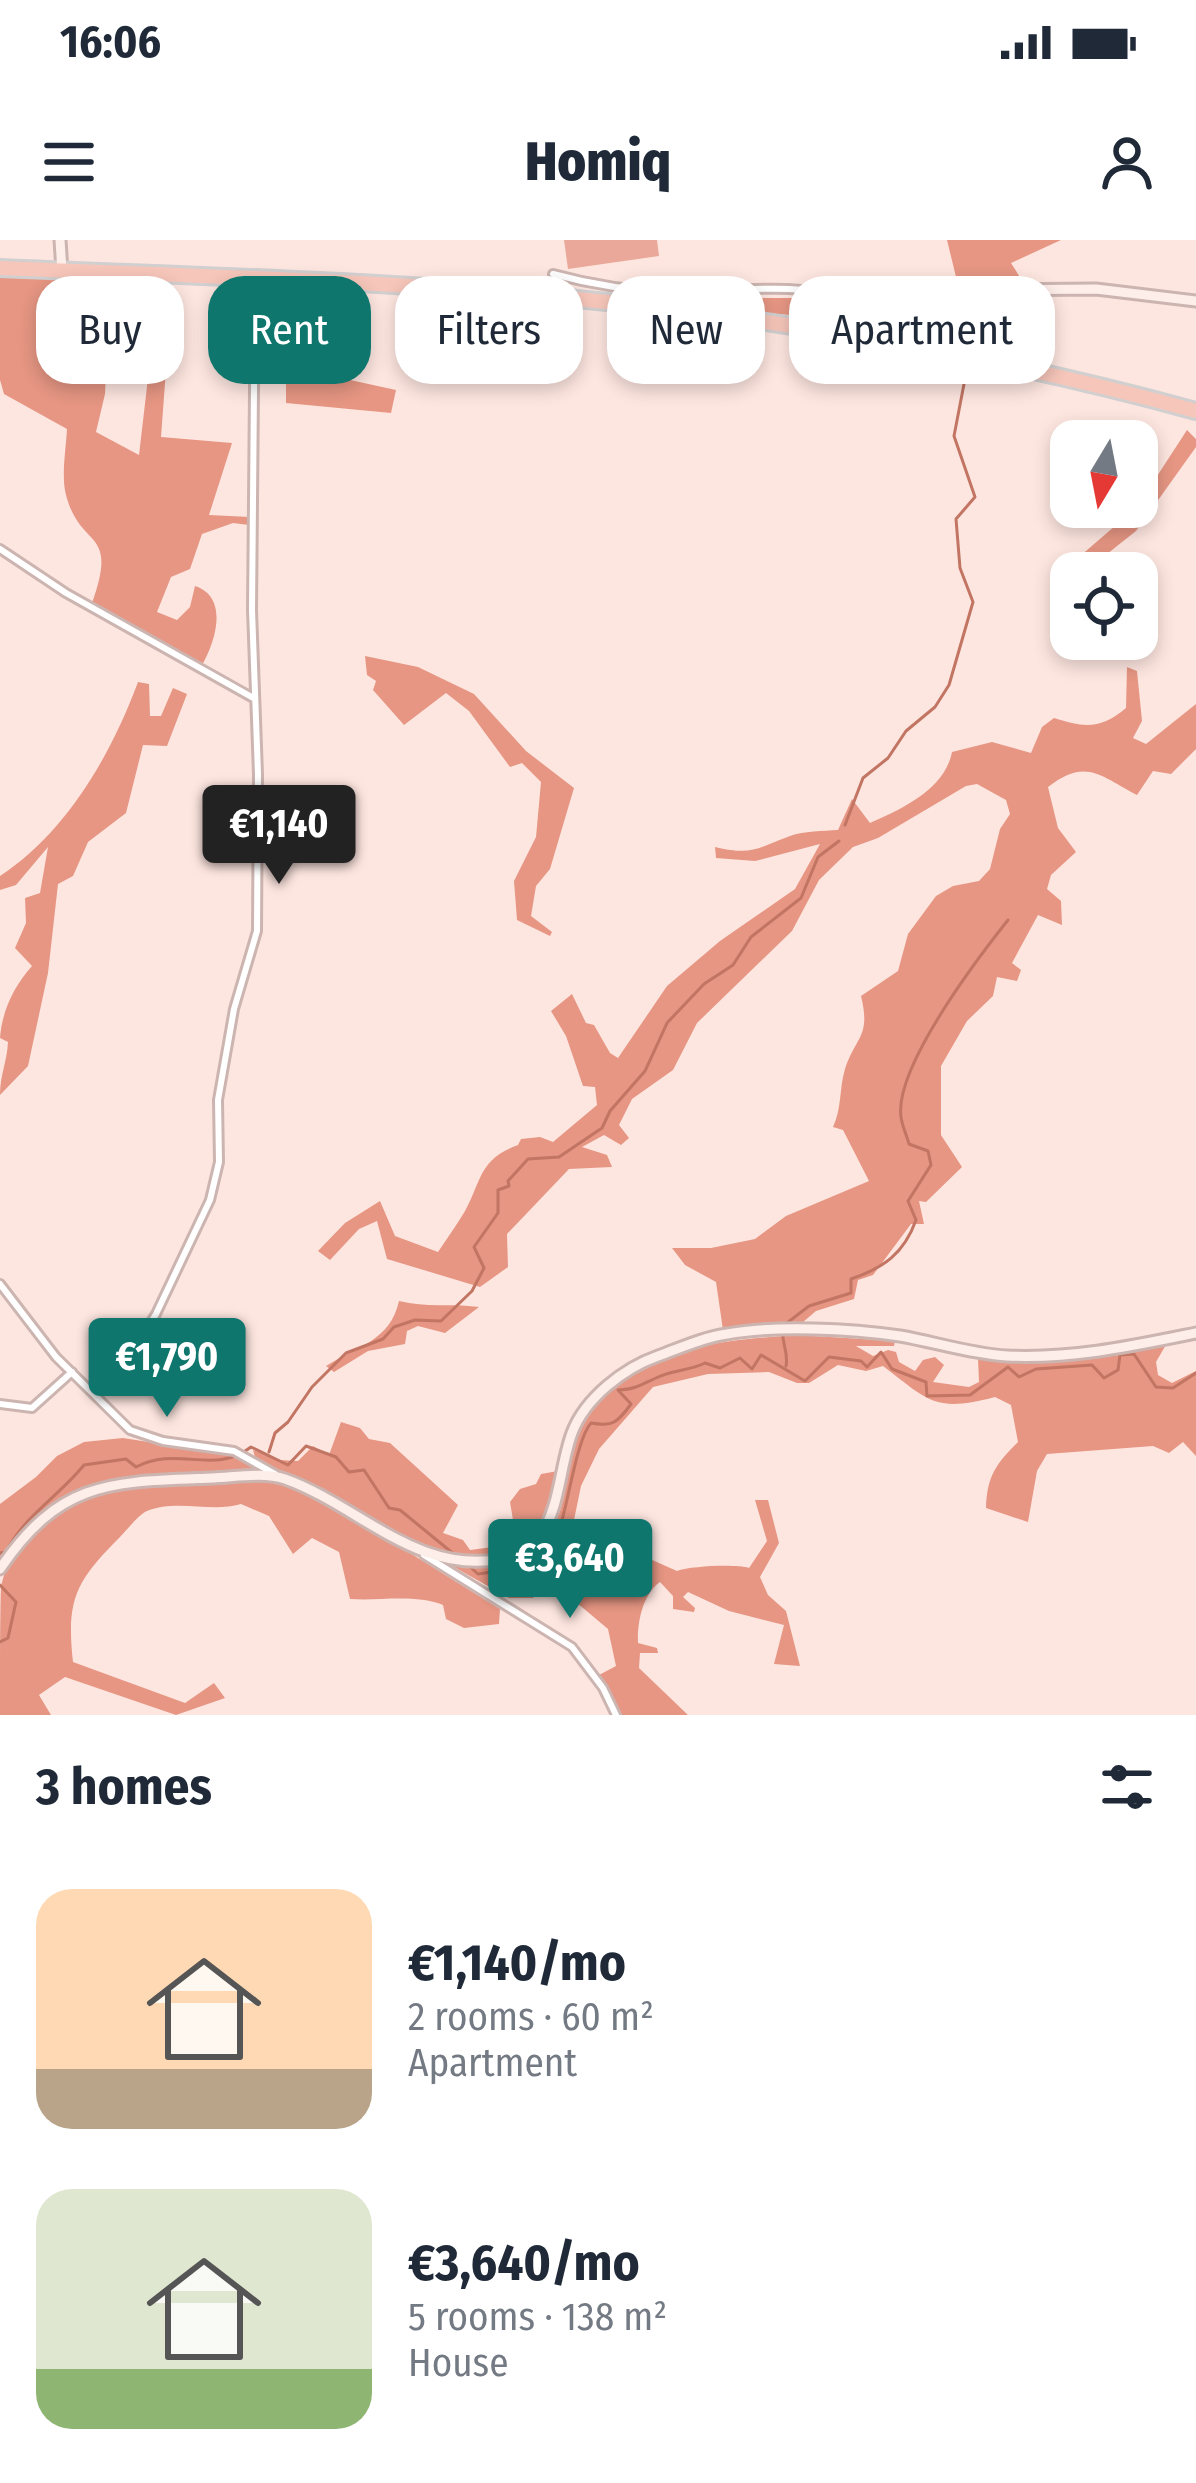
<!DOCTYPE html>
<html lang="en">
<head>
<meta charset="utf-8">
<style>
	:root { --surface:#fff; --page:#f6f6f7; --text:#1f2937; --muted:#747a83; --accent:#0f766e }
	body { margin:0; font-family:"Fira Sans Condensed",sans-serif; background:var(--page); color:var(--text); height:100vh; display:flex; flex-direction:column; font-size:45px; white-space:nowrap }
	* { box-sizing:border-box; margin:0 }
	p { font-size:39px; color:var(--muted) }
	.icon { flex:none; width:66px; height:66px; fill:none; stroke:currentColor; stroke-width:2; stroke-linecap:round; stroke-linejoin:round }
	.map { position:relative; height:1475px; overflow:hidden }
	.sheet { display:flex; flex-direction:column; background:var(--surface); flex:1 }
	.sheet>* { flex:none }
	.guide { position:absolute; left:36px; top:36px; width:1125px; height:108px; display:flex; gap:24px }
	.needle { width:78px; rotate:190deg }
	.fabs { position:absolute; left:1050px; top:180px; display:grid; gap:24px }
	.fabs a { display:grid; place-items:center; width:108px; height:108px; border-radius:24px; background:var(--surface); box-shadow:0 6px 18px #0003; font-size:60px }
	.price { position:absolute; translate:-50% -102px; padding:0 27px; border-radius:12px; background:var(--accent); color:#fff; font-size:39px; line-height:78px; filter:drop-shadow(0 3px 6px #0008) }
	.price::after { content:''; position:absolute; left:50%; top:72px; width:36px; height:27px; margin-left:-18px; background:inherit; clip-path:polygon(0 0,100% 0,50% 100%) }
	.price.current { background:#222; color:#fff }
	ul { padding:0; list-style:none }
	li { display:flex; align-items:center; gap:36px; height:300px; padding:0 36px }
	li span { display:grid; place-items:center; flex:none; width:336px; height:240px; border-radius:36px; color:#555 }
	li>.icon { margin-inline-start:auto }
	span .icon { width:144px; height:144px; fill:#fffc; stroke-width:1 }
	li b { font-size:51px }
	h2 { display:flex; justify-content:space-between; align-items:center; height:144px; padding:0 36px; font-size:51px }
	.chip { padding:0 42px; border-radius:36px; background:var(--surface); box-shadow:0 6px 18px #0003; font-size:42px; line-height:108px }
	.chip.current { background:var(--accent); color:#fff }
	.status { display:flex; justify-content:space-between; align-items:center; height:84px; padding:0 60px; background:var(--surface); direction:ltr }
	.status svg { height:33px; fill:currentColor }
	header { display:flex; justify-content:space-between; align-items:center; height:156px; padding:0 36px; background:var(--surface); font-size:54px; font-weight:800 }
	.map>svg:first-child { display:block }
	.green { fill:#e9a899 }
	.forest { fill:#e69683 }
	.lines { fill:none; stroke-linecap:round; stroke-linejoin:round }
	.stream { stroke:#c27563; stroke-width:3 }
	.street-casing { stroke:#ccb5b0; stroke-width:12 }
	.secondary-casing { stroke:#ccb5b0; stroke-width:15 }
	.highway-casing { stroke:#d1cfcf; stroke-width:20 }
	.street { stroke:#fff; stroke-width:6 }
	.secondary { stroke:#fdeeea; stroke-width:9 }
	.highway { stroke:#f7c6ba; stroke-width:14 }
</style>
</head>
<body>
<div class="status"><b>16:06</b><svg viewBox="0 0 49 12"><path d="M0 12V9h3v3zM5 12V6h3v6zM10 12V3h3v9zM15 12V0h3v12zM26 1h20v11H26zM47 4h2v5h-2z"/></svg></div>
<header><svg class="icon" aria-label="menu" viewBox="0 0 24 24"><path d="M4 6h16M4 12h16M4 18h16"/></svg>Homiq<svg class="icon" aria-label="person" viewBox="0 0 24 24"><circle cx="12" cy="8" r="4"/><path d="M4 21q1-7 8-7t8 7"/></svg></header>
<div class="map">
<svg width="1196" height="1475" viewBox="0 0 1196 1475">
	<rect width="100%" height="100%" fill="#fee6e0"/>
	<path class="green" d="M564 0H657L659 16 568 29Z"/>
	<path class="forest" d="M947 0H1061L1011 23 1023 42 958 45Z
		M0 37 59 39 57 123 92 122 93 45 110 47 105 154 96 192 139 215 155 78 142 75V45L160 46 157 73 170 76 161 197 232 203 209 275 250 277 249 285 233 283 202 294 190 329 171 337 157 372 177 380 190 367 195 346C229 357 216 401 202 425L91 366C120 286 81 312 66 255 61 236 66 209 67 189L4 154 0 140Z
		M657 58H818L834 68 827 78 656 64Z
		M286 126 396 150 391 173 286 163Z
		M1187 190 1196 199V207L1136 291 1088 329 1083 325 1074 331 1079 317 1137 267Z
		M365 416 418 427 474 454 526 511 574 548 550 629 536 646 531 676 552 692 550 696 517 680 514 641 536 597 541 542 522 523 510 527 469 471 446 453 404 485 373 450 376 441 367 435Z
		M1127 427 1137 431 1142 481 1133 498 1146 504 1196 464V509L1171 534 1153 531 1137 555C1099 535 1086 518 1048 547L1058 588 1076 612 1051 635 1047 649 1061 661 1062 685 1038 675 1012 723 1021 730 1017 741 997 737 993 756 967 781 941 826V895L962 927 926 962 919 961 924 984H911L873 1035 858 1040 854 1059 816 1071 796 1088 723 1090 716 1042 685 1025 672 1008H711L755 999 786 976 869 941 843 890 833 887C842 868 839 849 845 829 856 796 871 797 861 756L898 731 908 694 936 656 953 646 979 641 990 629 1000 589 1010 574 1006 560 977 544 966 546 878 598 853 607 819 640 792 691 697 783 673 830 632 859 619 885 629 898 621 905 604 895 582 907 607 915 612 927 569 929 507 994 508 1027 480 1047 387 1019 377 981 359 989 330 1020 318 1011 345 983 380 961 395 996 438 1012C447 998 457 985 465 971 482 940 479 919 518 905L521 899 540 897 553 902 597 865 595 847 583 846 566 796 551 771 572 754 586 783 594 785 610 813 618 818 667 746 720 701 795 649 820 604 755 621 716 618 715 607C753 616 757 608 790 596 804 591 823 591 838 590L852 559 870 583C902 569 945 549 952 512L992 502 1031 513 1042 487 1054 478C1085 488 1101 489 1126 468Z
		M138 442 149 444 150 476H161L173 448 187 454 167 506 143 505 126 573 88 602 73 636 58 644 48 733 28 826 0 855C0 835 7 822 8 802L0 798C2 771 14 746 32 726L15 708 26 683 25 658 40 653 48 607 16 645 0 650V636C66 593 111 515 138 442Z
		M399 1061C426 1068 451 1063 479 1067L445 1093 418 1086 407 1091 405 1104 368 1111 334 1132 326 1126C358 1106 390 1101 399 1061Z
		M797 1095 895 1101 894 1106H856L873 1116 888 1110 896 1112 899 1122 915 1131 923 1120 935 1117 944 1125 933 1142 969 1147 979 1142 978 1119H1094L1167 1103 1156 1122 1158 1135 1172 1143 1196 1131V1216L1183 1202 1169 1213 1153 1206 1047 1214 1037 1231 1028 1282 986 1268C987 1236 996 1224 1018 1202L1011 1165 995 1157C935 1173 929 1161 883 1126L866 1131 838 1125 809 1143H797L769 1132 708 1134 653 1147 599 1209 581 1246 574 1280 581 1285C581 1335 551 1324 533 1358H509L447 1323C496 1330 541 1323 560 1271 569 1245 566 1215 577 1189 586 1170 609 1146 627 1135 677 1103 740 1099 797 1095Z
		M341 1182 360 1188 369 1199 390 1203 458 1265 443 1293 463 1300 470 1310 493 1307 500 1286H514L510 1262 520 1249 536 1244 541 1234 558 1231 552 1269 532 1303 504 1316 469 1318 428 1312 255 1217 253 1210 279 1220 298 1221 313 1206 329 1215Z
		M123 1198 231 1215 259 1231C187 1233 99 1226 39 1274 21 1288 15 1309 0 1326V1264L36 1237 57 1216 84 1202Z
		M280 1240 381 1295 500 1369 499 1384 464 1388 446 1379 443 1365C415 1354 381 1361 350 1359L339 1312 312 1298 293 1314 269 1276 241 1264C212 1273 177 1259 147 1271 138 1275 128 1289 120 1297 76 1341 66 1359 73 1422L185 1463 214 1443 225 1458 176 1475 65 1437 39 1455 51 1475H0C0 1442 0 1374 1 1346 28 1231 189 1244 280 1240Z
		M755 1260H768L779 1303 760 1337 768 1355 786 1371 800 1426 774 1424 784 1385 729 1371 688 1352 683 1357 695 1368 694 1372 673 1369V1356L660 1342C643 1354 637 1382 638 1403L657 1408 658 1413H640L639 1428 688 1475H621L599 1435 616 1426 608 1389 570 1357 650 1319 677 1331C691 1326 736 1324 749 1328L767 1301Z"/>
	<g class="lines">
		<path class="stream" d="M845 585 863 538 888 518 906 491 935 467 949 445 973 362 960 328 956 279 975 257 954 196 964 144
			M786 1126C789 1111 780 1101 783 1086L809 1066 851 1053V1039C883 1028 904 1014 916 980L908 961 931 925 928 911 909 904C907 896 902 886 901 877 894 828 977 719 1008 680
			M269 1212 275 1193 288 1182 312 1147 346 1113 383 1099 394 1087 415 1080 441 1081 472 1051 484 1028 474 1007 498 973V950L509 946 508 941 528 919 559 917 602 888 610 871 645 831 667 783 704 744 733 725 751 697 801 658 818 617 839 601
			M0 1313 6 1312C25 1275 58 1257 84 1225L126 1219 136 1227C178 1205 214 1236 251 1207L288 1225 306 1206 336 1217 349 1232 364 1230 389 1268 400 1270 455 1315
			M467 1324 478 1334 499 1331 524 1349 543 1337 553 1315 566 1317 576 1307 575 1292 562 1280C569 1256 578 1197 591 1183 613 1187 618 1182 631 1164L618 1150C637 1149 640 1145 656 1138 671 1130 689 1131 705 1123L720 1128 740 1118 752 1129 761 1115 805 1141 829 1117 861 1121 867 1127 881 1112 892 1129 926 1142 927 1156 970 1155 1008 1127 1019 1137 1036 1129 1092 1125 1104 1138 1118 1130 1120 1115 1134 1114 1156 1147 1173 1148 1196 1133
			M0 1345 16 1362 8 1398 0 1402"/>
		<defs>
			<path id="street" d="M553 34C593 45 632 51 674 52 718 54 806 38 842 62
				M0 309 66 353 255 459
				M0 1044 56 1117 130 1190 163 1201 234 1211 275 1234
				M95 1151 130 1116 156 1074 210 960 219 922 218 860 234 769 257 691 258 534 252 370 255 40
				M0 1164 32 1168 72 1132
				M424 1315 572 1407 603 1448 616 1475"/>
			<path id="secondary" d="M60 0 62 31
				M838 92 842 62 856 51 1096 49 1196 61
				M0 1329C61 1239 112 1242 213 1238 236 1237 264 1232 285 1239 360 1266 416 1335 502 1319 562 1307 555 1238 572 1193 585 1158 624 1128 658 1116 680 1108 704 1097 727 1094 775 1085 852 1089 900 1096 935 1102 971 1114 1007 1116 1073 1119 1132 1106 1196 1093"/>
			<path id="highway" d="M0 28C211 37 424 41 634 65 824 86 1012 121 1196 171"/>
		</defs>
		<use href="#street" class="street-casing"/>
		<use href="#secondary" class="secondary-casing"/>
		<use href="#highway" class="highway-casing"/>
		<use href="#street" class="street"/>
		<use href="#secondary" class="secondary"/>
		<use href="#highway" class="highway"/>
	</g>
</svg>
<div class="fabs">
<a><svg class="needle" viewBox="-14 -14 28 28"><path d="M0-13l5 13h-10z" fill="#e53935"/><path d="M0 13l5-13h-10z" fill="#747a83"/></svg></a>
<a><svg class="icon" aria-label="locate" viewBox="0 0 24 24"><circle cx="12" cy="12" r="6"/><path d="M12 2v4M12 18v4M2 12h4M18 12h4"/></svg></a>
</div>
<b class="price current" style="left:279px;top:647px">€1,140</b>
<b class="price" style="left:167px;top:1180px">€1,790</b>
<b class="price" style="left:570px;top:1381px">€3,640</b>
<div class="guide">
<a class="chip">Buy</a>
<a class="chip current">Rent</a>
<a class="chip">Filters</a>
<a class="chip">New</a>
<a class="chip">Apartment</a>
</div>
</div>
<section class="sheet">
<h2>3 homes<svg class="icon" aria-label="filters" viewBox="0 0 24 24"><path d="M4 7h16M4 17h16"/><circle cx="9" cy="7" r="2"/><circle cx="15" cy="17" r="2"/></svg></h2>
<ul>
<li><span style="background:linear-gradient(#ffd9b3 75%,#b9a48a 0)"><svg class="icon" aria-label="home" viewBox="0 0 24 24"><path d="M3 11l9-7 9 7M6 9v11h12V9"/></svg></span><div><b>€1,140/mo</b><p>2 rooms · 60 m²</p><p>Apartment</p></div></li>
<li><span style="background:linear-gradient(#dfe7d0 75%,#8fb573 0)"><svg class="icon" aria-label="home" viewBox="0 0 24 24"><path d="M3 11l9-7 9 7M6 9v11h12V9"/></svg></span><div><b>€3,640/mo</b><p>5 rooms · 138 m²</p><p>House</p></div></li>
</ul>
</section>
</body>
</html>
